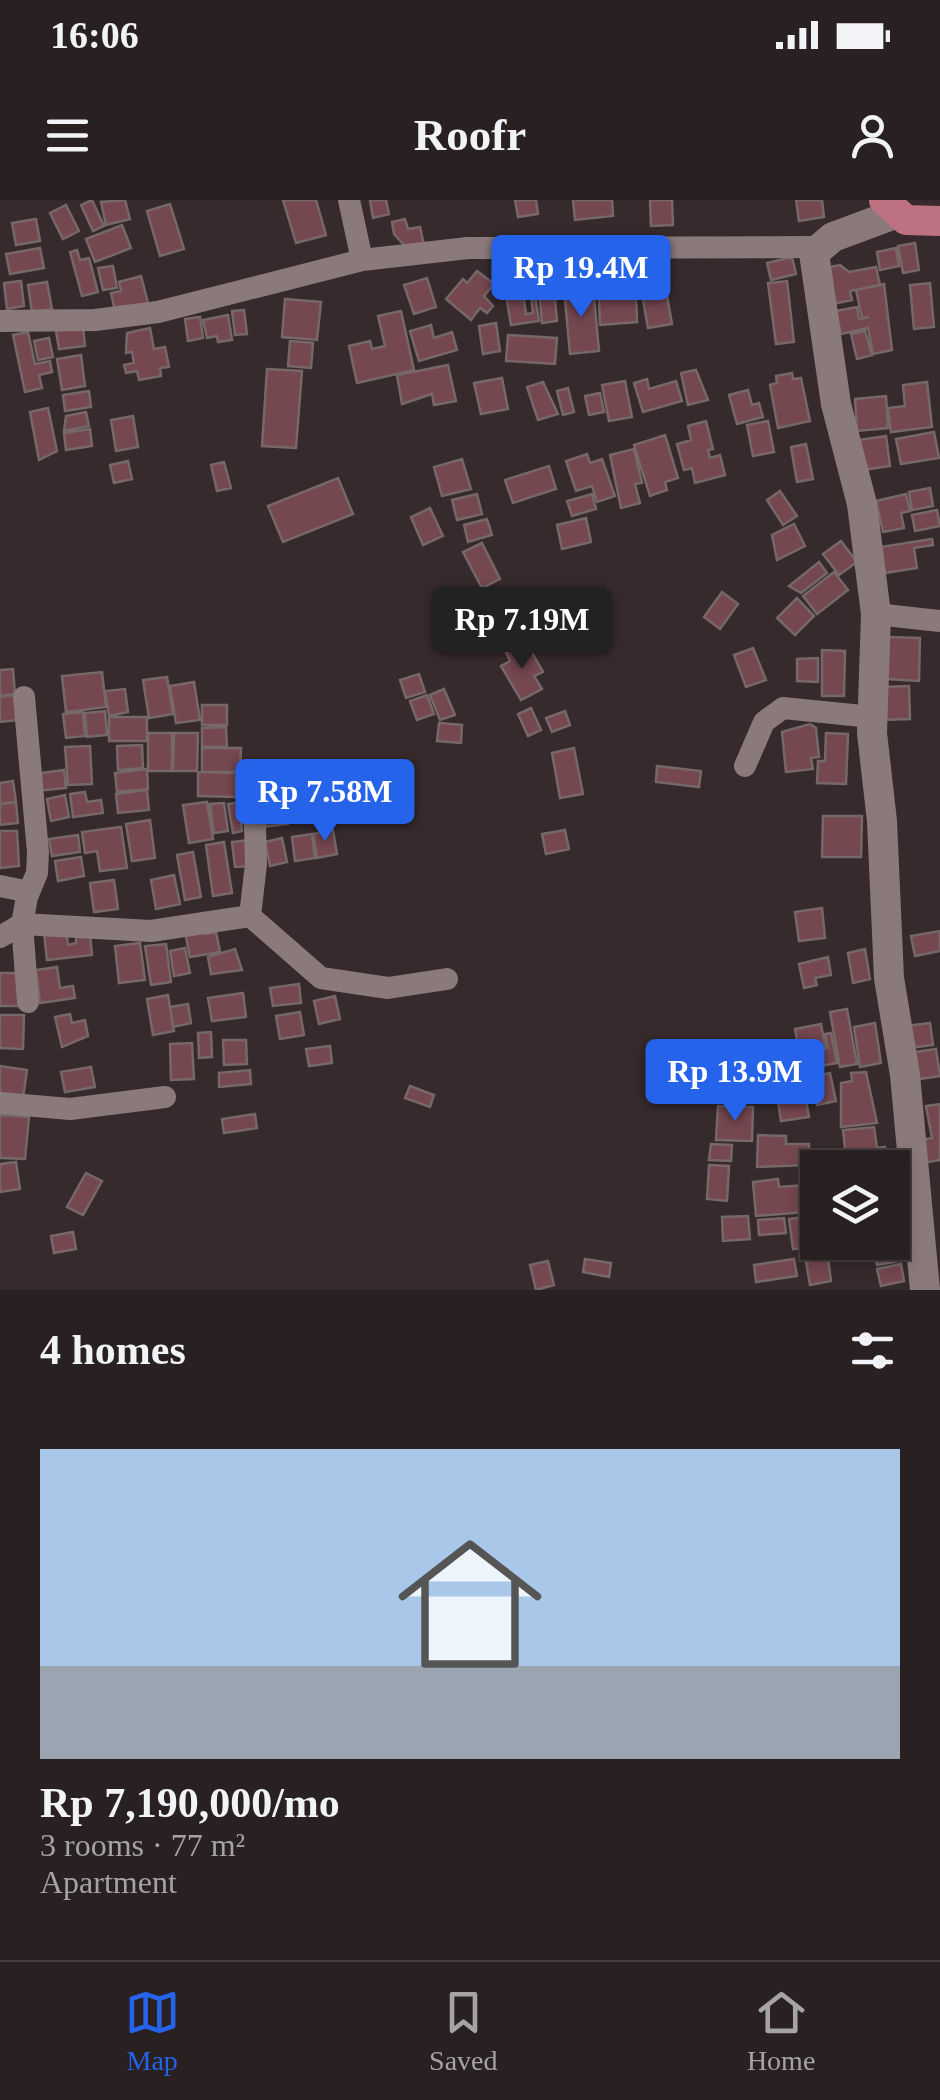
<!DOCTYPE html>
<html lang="en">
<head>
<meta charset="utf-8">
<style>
	:root { --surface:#292021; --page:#352d2e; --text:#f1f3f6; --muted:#a5a3a5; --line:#453e3f; --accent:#2563eb }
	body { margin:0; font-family:Georgia,serif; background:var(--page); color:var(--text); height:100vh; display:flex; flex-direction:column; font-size:38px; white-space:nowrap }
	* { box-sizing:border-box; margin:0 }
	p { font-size:32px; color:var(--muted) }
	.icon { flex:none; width:55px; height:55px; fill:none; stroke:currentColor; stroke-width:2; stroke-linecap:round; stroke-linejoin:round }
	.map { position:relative; height:1090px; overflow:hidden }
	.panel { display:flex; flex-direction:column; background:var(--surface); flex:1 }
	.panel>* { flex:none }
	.fabs { position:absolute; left:800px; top:950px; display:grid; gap:20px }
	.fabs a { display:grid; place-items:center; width:110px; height:110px; border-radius:0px; background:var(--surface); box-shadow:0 5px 15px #0003,0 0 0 2px var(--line); font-size:50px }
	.price { position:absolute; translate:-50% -85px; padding:0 22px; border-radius:10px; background:var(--accent); color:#fff; font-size:32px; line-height:65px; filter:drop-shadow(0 2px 5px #0008) }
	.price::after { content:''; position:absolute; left:50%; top:60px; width:30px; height:22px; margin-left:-15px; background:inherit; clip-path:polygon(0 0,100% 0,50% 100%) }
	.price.current { background:#222; color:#fff }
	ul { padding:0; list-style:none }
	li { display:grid; align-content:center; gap:20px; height:530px; padding:0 40px }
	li+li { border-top:2px solid var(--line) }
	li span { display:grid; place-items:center; height:310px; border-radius:0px; color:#555 }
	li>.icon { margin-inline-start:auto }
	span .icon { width:180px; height:180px; fill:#fffc; stroke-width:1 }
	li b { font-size:42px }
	h2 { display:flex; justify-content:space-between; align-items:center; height:120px; padding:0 40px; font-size:42px }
	.status { display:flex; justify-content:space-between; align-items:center; height:70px; padding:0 50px; background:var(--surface); direction:ltr }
	.status svg { height:28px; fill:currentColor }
	header { display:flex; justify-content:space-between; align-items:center; height:130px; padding:0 40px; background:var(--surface); font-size:45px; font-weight:700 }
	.tabs { display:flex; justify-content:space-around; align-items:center; height:140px; border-top:2px solid var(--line); background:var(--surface); font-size:28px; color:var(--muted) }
	.tabs a { display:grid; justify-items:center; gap:5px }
	.tabs .current { color:var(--accent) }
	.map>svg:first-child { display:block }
	.building { fill:#75474f; stroke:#766769; stroke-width:2.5 }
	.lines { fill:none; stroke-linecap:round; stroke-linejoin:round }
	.street { stroke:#8a7a7c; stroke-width:22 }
	.secondary { stroke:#8a7a7c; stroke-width:30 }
	.primary { stroke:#be7281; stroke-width:30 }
</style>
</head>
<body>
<div class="status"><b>16:06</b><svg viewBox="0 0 49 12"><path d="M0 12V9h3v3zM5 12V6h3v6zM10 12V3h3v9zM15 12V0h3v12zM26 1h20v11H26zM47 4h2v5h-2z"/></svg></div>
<header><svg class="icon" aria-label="menu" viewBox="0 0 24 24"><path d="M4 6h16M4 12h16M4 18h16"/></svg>Roofr<svg class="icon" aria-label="person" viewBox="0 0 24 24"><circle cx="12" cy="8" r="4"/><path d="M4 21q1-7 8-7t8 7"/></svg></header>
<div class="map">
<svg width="940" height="1090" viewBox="0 0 940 1090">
	<rect width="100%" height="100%" fill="#372a2c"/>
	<path class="building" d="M92 0 104 26 93 31 81 5Z
		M125 0 130 19 106 25 101 2Z
		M283 0H316L326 35 296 43Z
		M370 0H386L389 14 373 18Z
		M515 0H536L538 14 518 17Z
		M573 0H612L613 16 575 20Z
		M650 0H672L673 25 651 26Z
		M796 0H822L824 17 799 21Z
		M170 4 184 49 160 56 147 11Z
		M66 5 79 31 63 39 50 13Z
		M36 19 40 41 16 45 12 23Z
		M405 19 408 29 420 27 424 45 408 49 394 34 392 22Z
		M122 25 131 48 95 62 86 39Z
		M915 43 919 70 903 73 898 46Z
		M40 48 44 68 10 74 6 54Z
		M896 48 899 66 880 70 877 52Z
		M77 50 80 60 89 58 98 92 82 96 70 52Z
		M792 57 796 74 771 80 767 63Z
		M840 65 849 72 876 67 880 85 850 91 852 100 828 105 820 69Z
		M113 66 117 88 103 90 98 68Z
		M477 71 494 84 484 96 493 106 487 113 480 108 471 120 446 99 463 79 467 83Z
		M141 76 148 103 115 111 111 93 121 91 119 82Z
		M427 78 436 107 414 114 404 85Z
		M21 81 24 106 7 109 4 83Z
		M787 81 794 142 776 144 768 83Z
		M47 82 52 109 32 112 28 85Z
		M930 83 934 127 914 129 910 85Z
		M884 84 892 150 873 154 868 128 841 134 836 111 857 107 859 119 869 117 862 118 856 90Z
		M593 86 599 151 570 154 564 89Z
		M554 88 557 121 542 123 539 89Z
		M666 90 672 124 648 128 642 94Z
		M523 93 526 114 533 113 531 96 535 95 539 121 511 125 506 95Z
		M636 96 637 122 600 125 599 98Z
		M285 99 321 102 317 140 282 137Z
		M244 110 247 134 235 135 232 111Z
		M401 111 414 170 357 183 349 146 370 141 372 149 385 146 378 116Z
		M228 115 232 140 218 142 217 136 207 138 203 120Z
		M200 117 203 138 188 141 185 119Z
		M496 123 500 151 483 154 479 126Z
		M431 125 434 138 452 132 457 150 419 161 410 131Z
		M83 127 85 146 59 149 56 131Z
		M150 128 154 149 165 147 169 167 160 168 161 176 139 180 137 171 126 173 124 165 134 163 132 152 126 153 127 133Z
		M865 131 872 155 857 159 851 134Z
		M28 132 35 164 50 161 52 172 39 175 42 188 25 192 13 135Z
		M508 135 557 138 555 164 506 161Z
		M49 138 53 157 38 160 34 141Z
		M290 141 313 143 311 168 288 166Z
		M81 155 85 186 62 190 57 159Z
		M448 165 456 201 434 205 432 194 402 204 397 175Z
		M267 169 302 171 296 248 262 246Z
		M696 170 708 200 688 205 681 173Z
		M792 173 793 179 801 178 810 221 778 228 770 185 777 183 776 176Z
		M502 178 508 209 481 214 474 183Z
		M647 179 649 189 676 181 682 201 643 212 634 183Z
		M625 181 632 217 609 221 602 185Z
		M543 182 558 214 538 220 527 187Z
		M927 182 932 227 891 232 888 208 905 206 903 185Z
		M568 188 574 212 563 215 557 191Z
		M748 190 752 205 759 203 763 217 737 224 729 195Z
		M89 191 91 207 65 211 63 195Z
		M600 193 604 212 589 215 585 196Z
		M886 196 888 228 857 231 855 199Z
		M48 208 57 251 39 260 30 212Z
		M86 212 89 226 64 231 66 216Z
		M133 216 138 247 116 251 111 220Z
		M706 221 713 249 708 250 710 258 720 255 725 275 695 283 692 268 684 270 677 244 691 240 688 226Z
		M768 221 774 252 753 256 747 225Z
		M90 229 92 246 66 250 64 233Z
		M934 232 939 258 901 264 896 239Z
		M665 235 678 278 665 282 667 290 650 296 634 245Z
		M886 236 890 266 863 270 859 240Z
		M806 244 813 279 797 282 791 247Z
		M634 249 642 283 635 284 640 303 621 308 610 255Z
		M587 254 590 263 602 259 615 296 597 302 592 286 576 291 566 261Z
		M462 259 471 289 442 296 434 267Z
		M128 261 132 279 114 283 110 265Z
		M224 262 231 288 217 291 211 265Z
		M549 266 556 289 513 303 505 280Z
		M338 278 353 314 283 342 268 306Z
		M930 288 933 306 912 310 909 292Z
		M780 291 797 316 783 325 767 300Z
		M477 294 482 314 457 320 452 300Z
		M592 294 596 309 572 316 567 301Z
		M906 294 910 311 901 313 904 328 883 332 876 301Z
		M430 308 443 336 423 345 411 317Z
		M937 310 940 326 915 331 912 315Z
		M586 318 591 342 562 349 557 325Z
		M487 319 492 335 468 342 464 325Z
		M794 324 805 346 777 360 772 335Z
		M932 339 933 345 914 348 917 368 885 373 881 347Z
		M841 341 857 362 839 375 823 354Z
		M482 343 500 379 482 388 463 352Z
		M819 362 827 373 801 393 789 386Z
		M834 372 848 390 817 414 803 396Z
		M722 392 738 404 720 429 704 417Z
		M797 398 814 416 795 435 777 418Z
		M887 437 920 438 919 481 886 479Z
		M516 444 522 454 530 449 543 472 534 476 542 489 521 500 501 466 510 461 505 450Z
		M753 448 766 480 746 487 734 455Z
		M822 450 845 451 844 496H822Z
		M818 458V482L797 481V459Z
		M13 469 15 494 0 496V470Z
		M102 472 106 507 66 512 62 476Z
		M419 474 425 492 406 498 400 480Z
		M167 477 173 514 149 518 143 480Z
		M194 482 200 520 176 523 170 486Z
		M909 486 910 519 882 520 881 487Z
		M125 489 128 512 109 516 105 491Z
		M444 489 455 515 440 520 430 495Z
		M15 495 18 520 0 522V497Z
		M427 495 434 514 417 520 410 501Z
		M202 505H227V525H202Z
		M531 508 541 530 528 536 518 514Z
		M105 511 107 535 87 537 85 513Z
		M565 511 570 525 552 532 546 518Z
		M83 512 85 536 66 538 63 514Z
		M109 517H147V541H109Z
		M439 523 462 525 461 543 437 541Z
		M810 524 816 528 819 557 811 558 813 569 786 572 782 532Z
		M226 527 227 547H202V528Z
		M148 533H172V571H148Z
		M174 533H198L197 571H173Z
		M826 533 848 534 846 584 817 583 818 561H825Z
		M142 545 143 568 118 570 117 546Z
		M90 546 92 584 68 585 65 547Z
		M202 548H241L240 572H202Z
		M574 548 583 594 560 598 552 553Z
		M657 566 701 571 699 587 656 582Z
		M147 569 148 589 117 592 115 573Z
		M64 570 66 588 37 591 34 574Z
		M266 570 270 594 250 597 246 573Z
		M198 572 236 573V597L198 596Z
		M288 576 292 600 272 603 268 579Z
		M309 576 313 600 293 603 289 579Z
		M13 581 16 602 0 604V583Z
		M147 590 149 610 118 613 116 594Z
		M85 592 87 602 101 600 103 613 73 617 70 594Z
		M65 595 69 617 51 621 47 599Z
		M250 601 254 622 241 624 242 631 233 633 228 604Z
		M16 602 18 623 0 625V604Z
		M207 602 213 639 189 643 183 605Z
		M224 603 228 631 214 633 210 604Z
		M286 605 288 624 263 627 261 607Z
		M823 616H862L861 657H822Z
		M150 620 155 658 132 661 126 624Z
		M121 627 127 668 100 671 97 651 85 653 82 632Z
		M333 630 337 654 317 658 313 634Z
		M565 630 569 649 546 654 542 634Z
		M0 631H17L19 666 0 668Z
		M312 634 315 658 295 661 292 637Z
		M78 635 80 652 52 656 49 639Z
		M282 638 287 662 270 666 265 642Z
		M250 640 252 666 235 667 232 642Z
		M224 642 232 693 213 696 206 645Z
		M193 652 201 697 185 700 177 655Z
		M81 657 84 676 58 681 55 661Z
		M174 675 180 704 156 709 151 680Z
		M114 680 118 709 94 712 90 683Z
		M822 708 825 738 799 741 795 712Z
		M205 729 206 734 216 732 220 752 190 757 185 732Z
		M66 731 68 745 76 743V737L90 735 92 755 47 760 44 733Z
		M940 731V751L915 756 911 736Z
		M140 743 145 780 119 783 115 746Z
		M166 744 171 782 151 785 145 746Z
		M185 748 190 773 174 776 170 751Z
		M235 749 242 770 211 774 208 757Z
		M865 749 870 779 853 783 848 753Z
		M828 757 831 775 815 778 817 785 804 788 799 764Z
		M57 767 60 788 73 786 75 798 40 803 36 770Z
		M0 773H24V806H0Z
		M299 784 301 803 273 806 270 788Z
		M243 793 246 817 212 821 208 798Z
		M168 795 174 831 153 835 147 799Z
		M335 796 340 819 319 824 314 801Z
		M188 804 191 823 173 827 170 807Z
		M847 809 857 864 840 867 830 812Z
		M300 812 304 835 280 839 276 816Z
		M70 814 72 823 85 820 88 836 62 847 55 817Z
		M0 815H24L23 849 0 848Z
		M875 823 881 863 860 867 854 827Z
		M930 823 933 845 909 848 906 826Z
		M821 824 825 846 799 851 795 829Z
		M211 832 212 857 199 858 198 833Z
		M831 833 837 863 810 868 807 852 828 848 825 834Z
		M223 840H246L247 864 224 865Z
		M192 843 194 879 171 880 170 844Z
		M330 846 332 863 309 866 306 849Z
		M936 849 940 876 913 880 908 853Z
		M769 863 773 897 743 901 739 867Z
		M0 866 27 870 23 898 0 895Z
		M91 867 95 887 65 892 61 872Z
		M250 870 251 884 219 887V873Z
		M801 870 809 917 781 921 774 875Z
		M866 872 877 923 841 927V883L852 881 851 873Z
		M830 873 836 901 817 905 811 877Z
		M410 886 434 895 430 907 405 898Z
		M940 904V960L921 963 917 941 932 938 926 906Z
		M718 906 753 907 752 941 716 940Z
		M255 914 257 928 224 933 222 919Z
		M0 915 29 917 25 959 0 958Z
		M874 927 877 948 885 947 886 964 847 967 843 930Z
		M758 935 786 936V944H809V965L757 967Z
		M711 944 732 945 731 961 709 960Z
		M16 962 20 989 0 992V964Z
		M709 965 729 966 727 1001 707 999Z
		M86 973 102 981 83 1015 67 1007Z
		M778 979 779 987 804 985 805 994 818 992V1011L756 1016 753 982Z
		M818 1015V1042L825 1045 793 1049 789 1019Z
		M748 1016 750 1039 723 1041 722 1017Z
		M784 1018 786 1033 759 1035 758 1020Z
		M73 1032 76 1049 54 1053 51 1036Z
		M900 1044 904 1060 877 1065 874 1050Z
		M828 1058 831 1081 810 1085 806 1062Z
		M585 1059 611 1063 609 1077 583 1072Z
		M794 1059 797 1076 756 1082 754 1065Z
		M548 1061 554 1085 536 1090 530 1065Z
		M901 1064 904 1081 881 1086 877 1069Z"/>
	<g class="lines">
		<path class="street" d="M349 0 362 60
			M0 121 95 120 158 112 362 60 468 48 816 47
			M876 414 940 421
			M24 497 38 652 37 673 27 697
			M745 566 764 522 783 508 872 517
			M0 686 20 690 27 697 22 724 0 737
			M250 716 256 664 255 626
			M28 802 22 724 151 731 250 716 321 778 388 788 447 779
			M0 903 70 909 165 897"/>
		<path class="secondary" d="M895 14 833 37 814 53 836 204 862 304 876 414 872 533 882 621 889 778 905 875 925 1090"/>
		<path class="primary" d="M884 0 906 20 940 21"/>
	</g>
</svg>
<div class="fabs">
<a><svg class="icon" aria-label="layers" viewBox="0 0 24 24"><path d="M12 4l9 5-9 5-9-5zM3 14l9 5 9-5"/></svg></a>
</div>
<b class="price" style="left:581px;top:120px">Rp 19.4M</b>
<b class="price current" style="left:522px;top:472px">Rp 7.19M</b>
<b class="price" style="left:325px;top:644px">Rp 7.58M</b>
<b class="price" style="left:735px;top:924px">Rp 13.9M</b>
</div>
<section class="panel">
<h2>4 homes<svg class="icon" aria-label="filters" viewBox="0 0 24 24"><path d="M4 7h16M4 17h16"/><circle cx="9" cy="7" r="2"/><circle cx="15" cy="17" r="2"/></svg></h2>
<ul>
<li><span style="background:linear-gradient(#a9c7e8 70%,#9aa5b1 0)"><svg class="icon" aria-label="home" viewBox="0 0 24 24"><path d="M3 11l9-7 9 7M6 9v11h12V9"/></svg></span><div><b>Rp 7,190,000/mo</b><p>3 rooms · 77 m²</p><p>Apartment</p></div></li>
</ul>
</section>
<nav class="tabs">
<a class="current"><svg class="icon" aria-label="map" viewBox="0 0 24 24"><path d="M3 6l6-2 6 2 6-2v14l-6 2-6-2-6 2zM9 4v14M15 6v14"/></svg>Map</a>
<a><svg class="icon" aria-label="saved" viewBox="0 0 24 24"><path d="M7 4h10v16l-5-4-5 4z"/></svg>Saved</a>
<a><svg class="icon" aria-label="home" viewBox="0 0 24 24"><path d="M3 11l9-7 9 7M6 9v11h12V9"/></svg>Home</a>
</nav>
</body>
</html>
